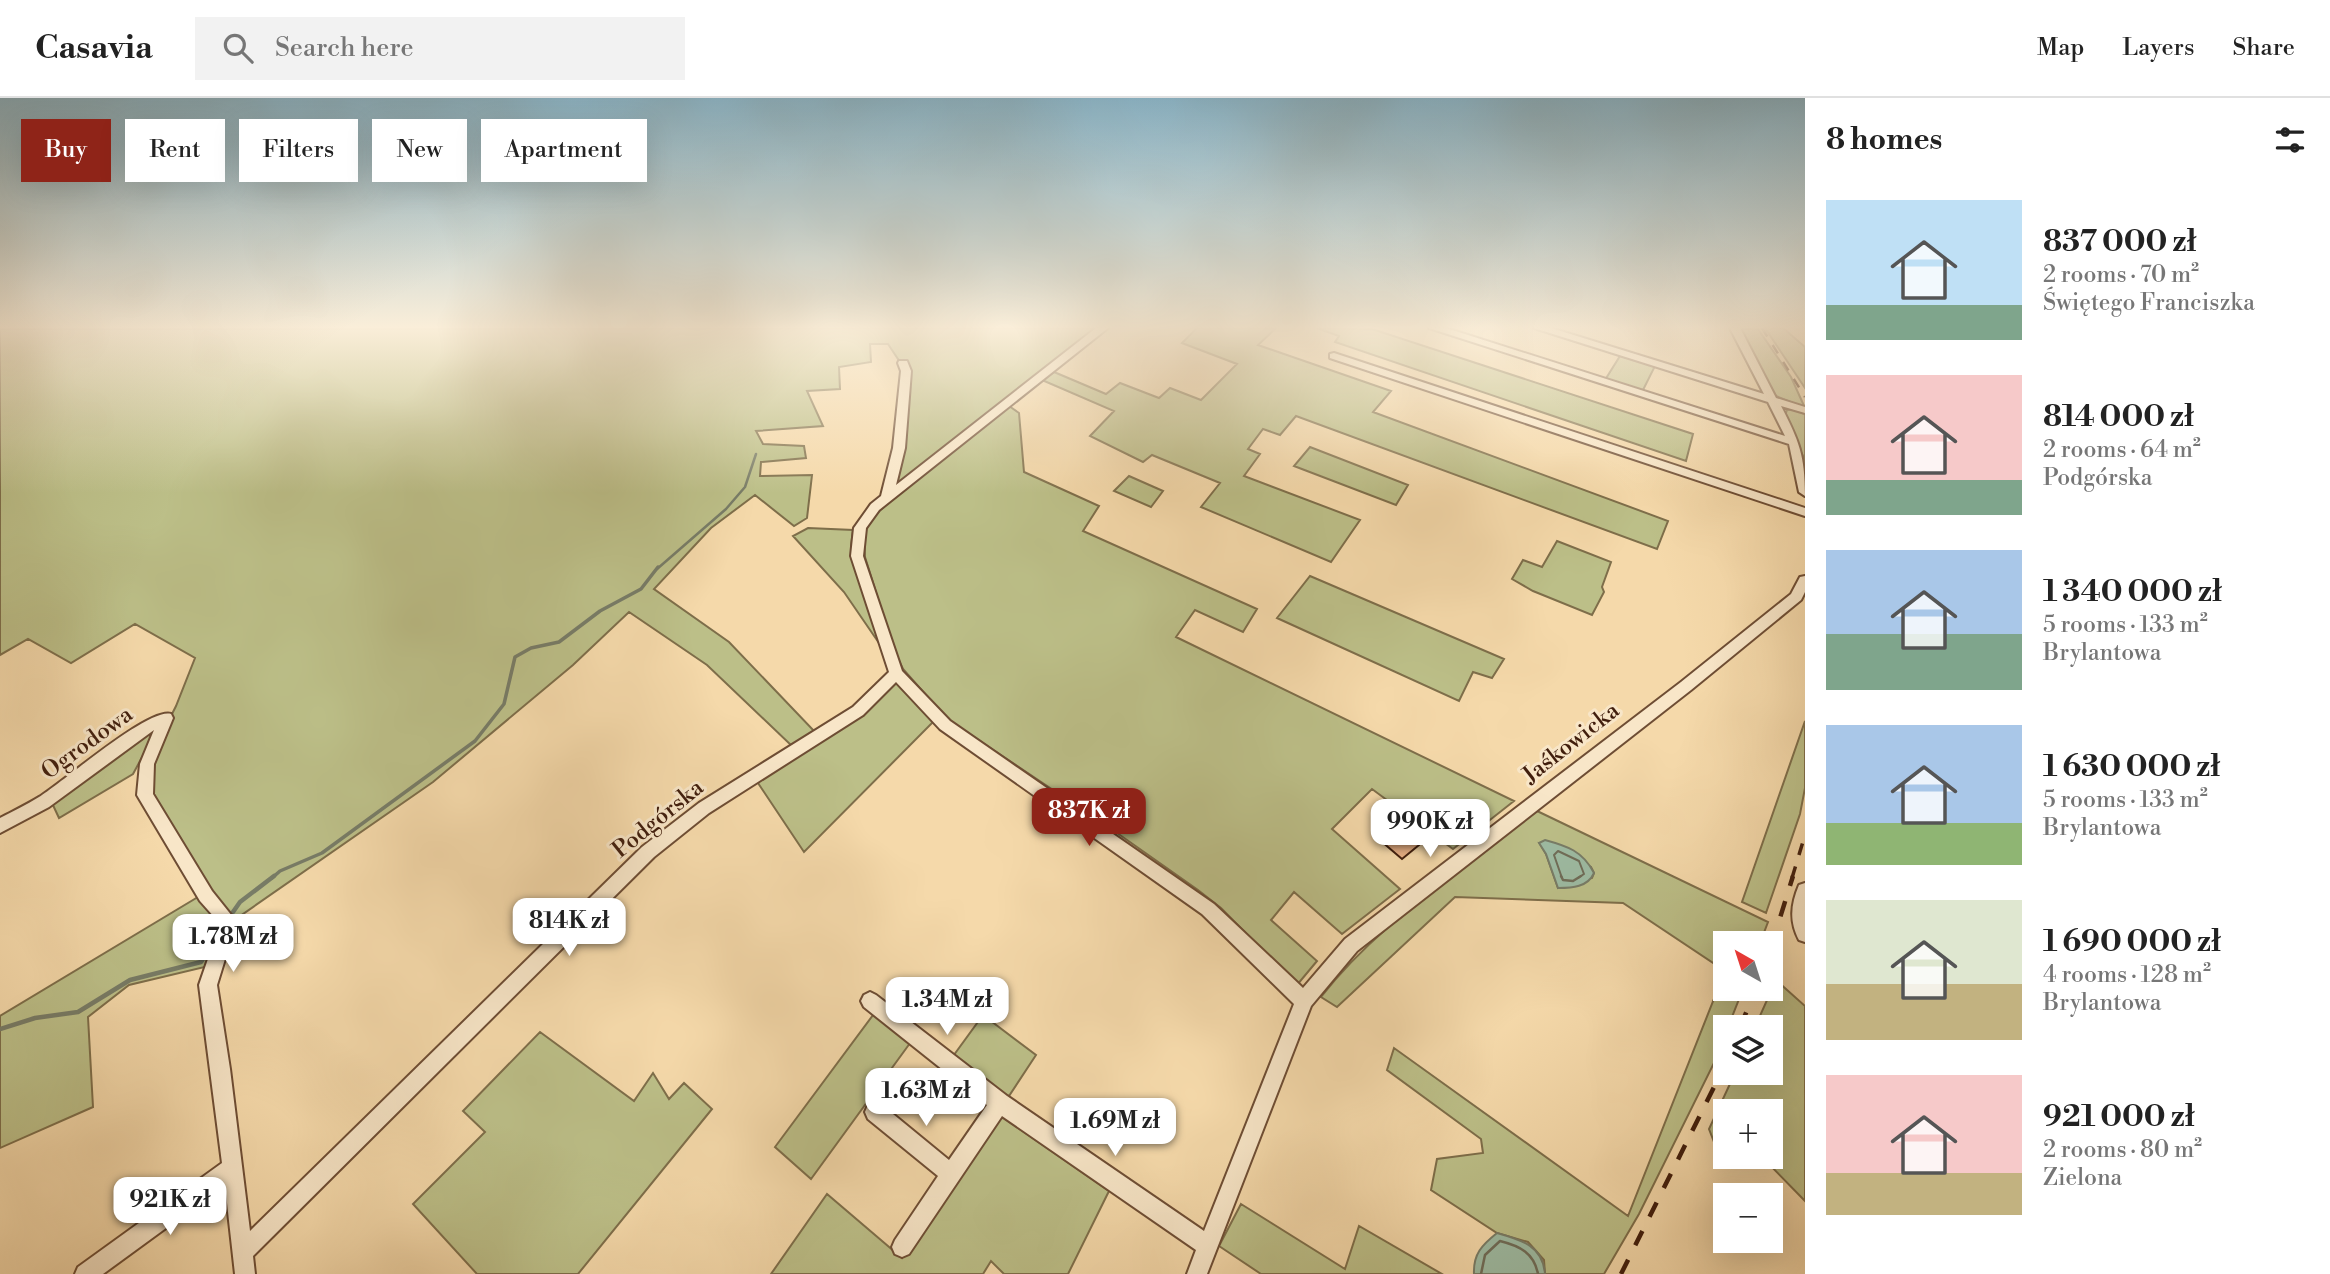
<!DOCTYPE html>
<html lang="en">
<head>
<meta charset="utf-8">
<style>
	:root { --surface:#fff; --page:#f2f2f2; --text:#222; --muted:#767676; --line:#e0e0e0; --accent:#8f2418 }
	body { margin:0; font-family:"Libre Bodoni",serif; background:var(--page); color:var(--text); height:100vh; display:flex; flex-direction:column; font-size:26px; white-space:nowrap }
	* { box-sizing:border-box; margin:0 }
	p { font-size:23px; color:var(--muted) }
	.icon { flex:none; width:38px; height:38px; fill:none; stroke:currentColor; stroke-width:2; stroke-linecap:round; stroke-linejoin:round }
	.map { position:relative; flex:1; overflow:hidden }
	.sheet { display:flex; flex-direction:column; background:var(--surface); width:525px }
	.sheet>* { flex:none }
	.hud { position:absolute; left:21px; top:21px; width:665px; height:63px; display:flex; gap:14px }
	.needle { width:46px; rotate:321deg }
	.tools { position:absolute; left:1713px; top:833px; display:grid; gap:14px }
	.tools a { display:grid; place-items:center; width:70px; height:70px; border-radius:0px; background:var(--surface); box-shadow:0 7px 28px #0002; font-size:35px }
	.price { position:absolute; translate:-50% -60px; padding:0 16px; border-radius:14px; background:#fff; color:#222; font-size:23px; line-height:46px; filter:drop-shadow(0 2px 4px #0008) }
	.price::after { content:''; position:absolute; left:50%; top:42px; width:21px; height:16px; margin-left:-10px; background:inherit; clip-path:polygon(0 0,100% 0,50% 100%) }
	.price.selected { background:var(--accent); color:#fff }
	ul { padding:0; list-style:none }
	li { display:flex; align-items:center; gap:21px; height:175px; padding:0 21px }
	li span { display:grid; place-items:center; flex:none; width:196px; height:140px; border-radius:0px; color:#555 }
	li>.icon { margin-inline-start:auto }
	span .icon { width:84px; height:84px; fill:#fffc; stroke-width:1 }
	li b { font-size:30px }
	h2 { display:flex; justify-content:space-between; align-items:center; height:84px; padding:0 21px; font-size:30px }
	.pill { padding:0 24px; border-radius:0px; background:var(--surface); box-shadow:0 7px 28px #0002; font-size:24px; line-height:63px }
	.pill.selected { background:var(--accent); color:#fff }
	header { display:flex; align-items:center; gap:42px; box-sizing:border-box; height:98px; padding:0 35px; background:var(--surface); border-bottom:2px solid var(--line) }
	header strong { font-size:33px }
	nav { display:flex; gap:38px; margin-inline-start:auto; font-size:24px }
	.search { width:490px; height:63px; background:var(--page); display:flex; align-items:center; gap:18px; box-sizing:border-box; padding:0 24px; border-radius:0px; color:var(--muted); font-size:26px }
	main { display:flex; flex:1; min-height:0 }
	.map>svg:first-child { display:block }
	.green { fill:#bcbf88; stroke:#7e6e4a; stroke-width:2; fill-rule:evenodd }
	.water { fill:#9dbba3; stroke:#787c67; stroke-width:2 }
	.lines { fill:none; stroke-linecap:round; stroke-linejoin:round }
	.shore-far1 { stroke:#6f6c58; stroke-width:2 }
	.shore { stroke:#6f6c58; stroke-width:2.5 }
	.stream-far2 { stroke:#787c67; stroke-width:2.5 }
	.stream-far1 { stroke:#787c67; stroke-width:3.5 }
	.stream { stroke:#787c67; stroke-width:4.5 }
	.building { fill:#ebb287; stroke:#411e0d; stroke-width:2 }
	.minor-casing { stroke:#6e4d34; stroke-width:4 }
	.minor { fill:#f8e6c8; fill-rule:evenodd }
	.rail-far2 { stroke:#411e0d; stroke-width:2.5; stroke-dasharray:10 10; stroke-linecap:butt }
	.rail-far1 { stroke:#411e0d; stroke-width:3.5; stroke-dasharray:12 12; stroke-linecap:butt }
	.rail { stroke:#411e0d; stroke-width:4.5; stroke-dasharray:16 16; stroke-linecap:butt }
	.labels { text-anchor:middle; dominant-baseline:central; stroke-width:6; stroke-linejoin:round; paint-order:stroke }
	.street-label { font-size:23px; fill:#411e0d; stroke:#f8e6c8 }
</style>
</head>
<body>
<header>
<strong>Casavia</strong>
<div class="search"><svg class="icon" aria-label="search" viewBox="0 0 24 24"><circle cx="10" cy="10" r="6"/><path d="M15 15l6 6"/></svg>Search here</div>
<nav><a>Map</a><a>Layers</a><a>Share</a></nav>
</header>
<main>
<div class="map">
<svg width="1805" height="1176" viewBox="0 0 1805 1176">
	<rect width="100%" height="100%" fill="#f5d9aa"/>
	<filter id="stains"><feTurbulence type="fractalNoise" baseFrequency=".00286" numOctaves="4"/><feColorMatrix values="0 0 0 0 .2 0 0 0 0 .09 0 0 0 0 .02 0 0 0 .5 -.17"/></filter>
	<radialGradient id="worn" r=".72"><stop offset=".6" stop-color="#630" stop-opacity="0"/><stop offset="1" stop-color="#630" stop-opacity=".3"/></radialGradient>
	<path class="green" d="M1098 230 903 385 893 382 911 273 900 264 888 246H870L871 264 839 269 840 291 807 293 823 328 756 333 763 346 804 348 806 360 761 364 760 378 812 377 807 420 794 428 755 397 711 430 654 491 729 544 816 635 793 649 707 567 629 514 573 567 433 684 230 825 145 695 147 666 176 608 195 560 135 526 71 565 28 541 0 557V231Z
		M1197 230H1276L1258 247 1391 293 1373 314 1668 423 1657 451 1296 318 1280 337 1263 331 1248 351 1260 356 1244 378 1360 422 1331 464 1201 409 1220 385 1152 357 1143 364 1090 338 1114 313 1042 282 1054 274 1106 296 1120 285 1159 300 1170 290 1201 302 1237 266 1182 245Z
		M1317 230 1372 231 1693 336 1686 363 1335 244 1339 238Z
		M1783 230 1805 249V290L1765 230Z
		M1737 231H1758L1791 279 1805 310 1776 298Z
		M1620 258 1655 268 1642 294 1605 282Z
		M1009 308 1019 315 1024 374 1099 408 1083 433 1257 511 1243 534 1195 512 1176 539 1514 703 1453 751 1372 691 1332 731 1400 791 1342 836 1294 794 1271 822 1317 863 1297 887 1221 810 1198 792 1110 730 947 621 903 571 894 552 865 459 864 434 876 416 895 399Z
		M1793 311 1805 313V369L1803 358 1785 318 1787 312Z
		M1310 349 1408 387 1396 407 1294 368Z
		M1129 378 1163 393 1151 409 1114 393Z
		M808 430 853 432 851 448 881 548 844 494 793 438Z
		M1557 443 1611 464 1602 489 1604 494 1592 517 1533 493 1512 481 1523 462 1542 469Z
		M1310 478 1504 561 1492 580 1473 574 1459 603 1277 520Z
		M898 582 935 622 804 754 756 682Z
		M1805 623V690L1800 716 1766 815 1742 804Z
		M153 632V639L133 676 59 720 52 705Z
		M1535 712 1768 824 1760 845H1726V891H1743L1728 929H1726L1717 959 1639 1116 1604 1176H1545L1544 1162 1528 1144 1497 1135 1431 1092 1437 1061 1483 1055 1481 1041 1387 972 1394 950 1628 1118 1725 873 1623 805 1455 799 1337 909 1321 899C1379 824 1463 773 1535 712ZM1540 746 1591 769 1594 775 1592 780 1558 790 1546 756Z
		M198 799 218 822V840L209 868 129 887 88 919 93 1009 0 1050V918Z
		M1776 882 1805 908V1103L1762 1059H1771V1013H1726L1725 1031 1716 1049 1709 1031 1735 975H1771V929H1755Z
		M876 913 913 941 811 1081 775 1049Z
		M983 917 1036 957 1007 1001 951 961Z
		M540 934 634 1003 653 975 669 1001 684 985 712 1011 578 1176H477L413 1106 485 1034 463 1013Z
		M998 1016 1109 1093 1068 1176H1004L991 1163 983 1176H771L827 1096 902 1160Z
		M1241 1106 1345 1171 1359 1128 1442 1176H1261L1219 1148Z"/>
	<path class="water" d="M1545 742C1567 748 1583 753 1594 775 1588 789 1572 790 1558 790L1546 756 1539 745Z
		M1497 1135C1522 1142 1543 1148 1545 1176H1474C1473 1156 1482 1147 1497 1135Z"/>
	<g class="lines">
		<path class="shore-far1" d="M1562 780 1554 757 1558 753 1579 763 1584 776 1578 780"/>
		<path class="shore" d="M1561 778 1563 782 1573 783 1581 778
			M1481 1176 1485 1157 1500 1143C1520 1148 1534 1155 1538 1176"/>
		<path class="stream-far2" d="M657 471 726 411 745 389 756 356"/>
		<path class="stream-far1" d="M272 780 280 773 322 755 475 643 504 606 515 559 531 550 559 544 600 513 641 491 658 469"/>
		<path class="stream" d="M233 814 240 804 274 778
			M0 931 35 920 78 914 130 882 201 864 216 841"/>
	</g>
	<path class="building" d="M1398 730 1419 747 1402 761 1381 743Z"/>
	<g class="lines">
		<defs>
			<path id="minor" d="M1096 230H1108L879 412 866 430 863 458 902 573 950 623 1214 806 1303 890 1345 841 1681 584 1791 496 1800 479 1805 478V494L1801 502 1691 592 1357 853 1311 908 1207 1176H1187L1196 1152 1002 1018 909 1156 902 1159 895 1156 892 1149 895 1142 938 1078 868 1021 865 1014 868 1007 875 1004 882 1007 949 1062 987 1007 864 909 861 903 864 897 870 894 876 897 1007 998 1204 1133 1294 906 1202 816 940 631 896 584 863 617 709 715 654 759 253 1158 255 1176H235L225 1087 103 1176H75L78 1169 222 1065 199 887 217 835 216 821 200 803 137 697 140 666 154 632 49 709 0 735V720C13 713 26 707 39 699 62 685 149 609 171 616L173 620 154 666 153 696 212 793 232 818 233 835 217 887 230 971 250 1133 642 749 699 705 853 609 889 574 851 458 854 430 871 406 881 398 893 350 901 273 898 265 899 263H907L911 273 905 350 896 387Z
				M1429 230H1446L1785 338 1768 304 1534 230H1551L1764 296 1730 230H1740L1776 300 1805 309V315L1781 308C1799 343 1805 357 1805 398L1799 394 1789 346Z
				M1334 255 1805 410V418L1330 260V256Z
				M1805 785V844L1799 842C1789 823 1791 806 1799 787Z"/>
		</defs>
		<use href="#minor" class="minor-casing"/>
		<use href="#minor" class="minor"/>
		<path class="rail-far2" d="M1762 230 1805 299"/>
		<path class="rail-far1" d="M1792 780 1805 737"/>
		<path class="rail" d="M1771 849 1793 778
			M1740 929 1756 891
			M1621 1176 1726 965"/>
	</g>
	<linearGradient id="sky" x2="0" y2="1"><stop stop-color="#8ab7cc"/><stop offset="0.58" stop-color="#faeed9"/><stop offset="1" stop-color="#faeed9" stop-opacity="0"/></linearGradient>
	<rect width="1805" height="395" fill="url(#sky)"/>
	<g class="labels">
		<g class="street-label">
			<text transform="translate(87 645) rotate(-36)">Ogrodowa</text>
			<text transform="translate(1571 645) rotate(-38)">Jaśkowicka</text>
			<text transform="translate(658 721) rotate(-39)">Podgórska</text>
		</g>
	</g>
	<rect width="100%" height="100%" filter="url(#stains)"/>
	<rect width="100%" height="100%" fill="url(#worn)"/>
</svg>
<div class="tools">
<a><svg class="needle" viewBox="-14 -14 28 28"><path d="M0-13l5 13h-10z" fill="#e53935"/><path d="M0 13l5-13h-10z" fill="#767676"/></svg></a>
<a><svg class="icon" aria-label="layers" viewBox="0 0 24 24"><path d="M12 4l9 5-9 5-9-5zM3 14l9 5 9-5"/></svg></a>
<a>+</a>
<a>−</a>
</div>
<b class="price selected" style="left:1089px;top:750px">837K zł</b>
<b class="price" style="left:1430px;top:761px">990K zł</b>
<b class="price" style="left:569px;top:860px">814K zł</b>
<b class="price" style="left:233px;top:876px">1.78M zł</b>
<b class="price" style="left:947px;top:939px">1.34M zł</b>
<b class="price" style="left:926px;top:1030px">1.63M zł</b>
<b class="price" style="left:1115px;top:1060px">1.69M zł</b>
<b class="price" style="left:170px;top:1139px">921K zł</b>
<div class="hud">
<a class="pill selected">Buy</a>
<a class="pill">Rent</a>
<a class="pill">Filters</a>
<a class="pill">New</a>
<a class="pill">Apartment</a>
</div>
</div>
<section class="sheet">
<h2>8 homes<svg class="icon" aria-label="filters" viewBox="0 0 24 24"><path d="M4 7h16M4 17h16"/><circle cx="9" cy="7" r="2"/><circle cx="15" cy="17" r="2"/></svg></h2>
<ul>
<li><span style="background:linear-gradient(#bfe0f5 75%,#7fa58c 0)"><svg class="icon" aria-label="home" viewBox="0 0 24 24"><path d="M3 11l9-7 9 7M6 9v11h12V9"/></svg></span><div><b>837 000 zł</b><p>2 rooms · 70 m²</p><p>Świętego Franciszka</p></div></li>
<li><span style="background:linear-gradient(#f6c9c9 75%,#7fa58c 0)"><svg class="icon" aria-label="home" viewBox="0 0 24 24"><path d="M3 11l9-7 9 7M6 9v11h12V9"/></svg></span><div><b>814 000 zł</b><p>2 rooms · 64 m²</p><p>Podgórska</p></div></li>
<li><span style="background:linear-gradient(#a9c7e8 60%,#7fa58c 0)"><svg class="icon" aria-label="home" viewBox="0 0 24 24"><path d="M3 11l9-7 9 7M6 9v11h12V9"/></svg></span><div><b>1 340 000 zł</b><p>5 rooms · 133 m²</p><p>Brylantowa</p></div></li>
<li><span style="background:linear-gradient(#a9c7e8 70%,#8fb573 0)"><svg class="icon" aria-label="home" viewBox="0 0 24 24"><path d="M3 11l9-7 9 7M6 9v11h12V9"/></svg></span><div><b>1 630 000 zł</b><p>5 rooms · 133 m²</p><p>Brylantowa</p></div></li>
<li><span style="background:linear-gradient(#dfe7d0 60%,#c2b280 0)"><svg class="icon" aria-label="home" viewBox="0 0 24 24"><path d="M3 11l9-7 9 7M6 9v11h12V9"/></svg></span><div><b>1 690 000 zł</b><p>4 rooms · 128 m²</p><p>Brylantowa</p></div></li>
<li><span style="background:linear-gradient(#f6c9c9 70%,#c2b280 0)"><svg class="icon" aria-label="home" viewBox="0 0 24 24"><path d="M3 11l9-7 9 7M6 9v11h12V9"/></svg></span><div><b>921 000 zł</b><p>2 rooms · 80 m²</p><p>Zielona</p></div></li>
</ul>
</section>
</main>
</body>
</html>
